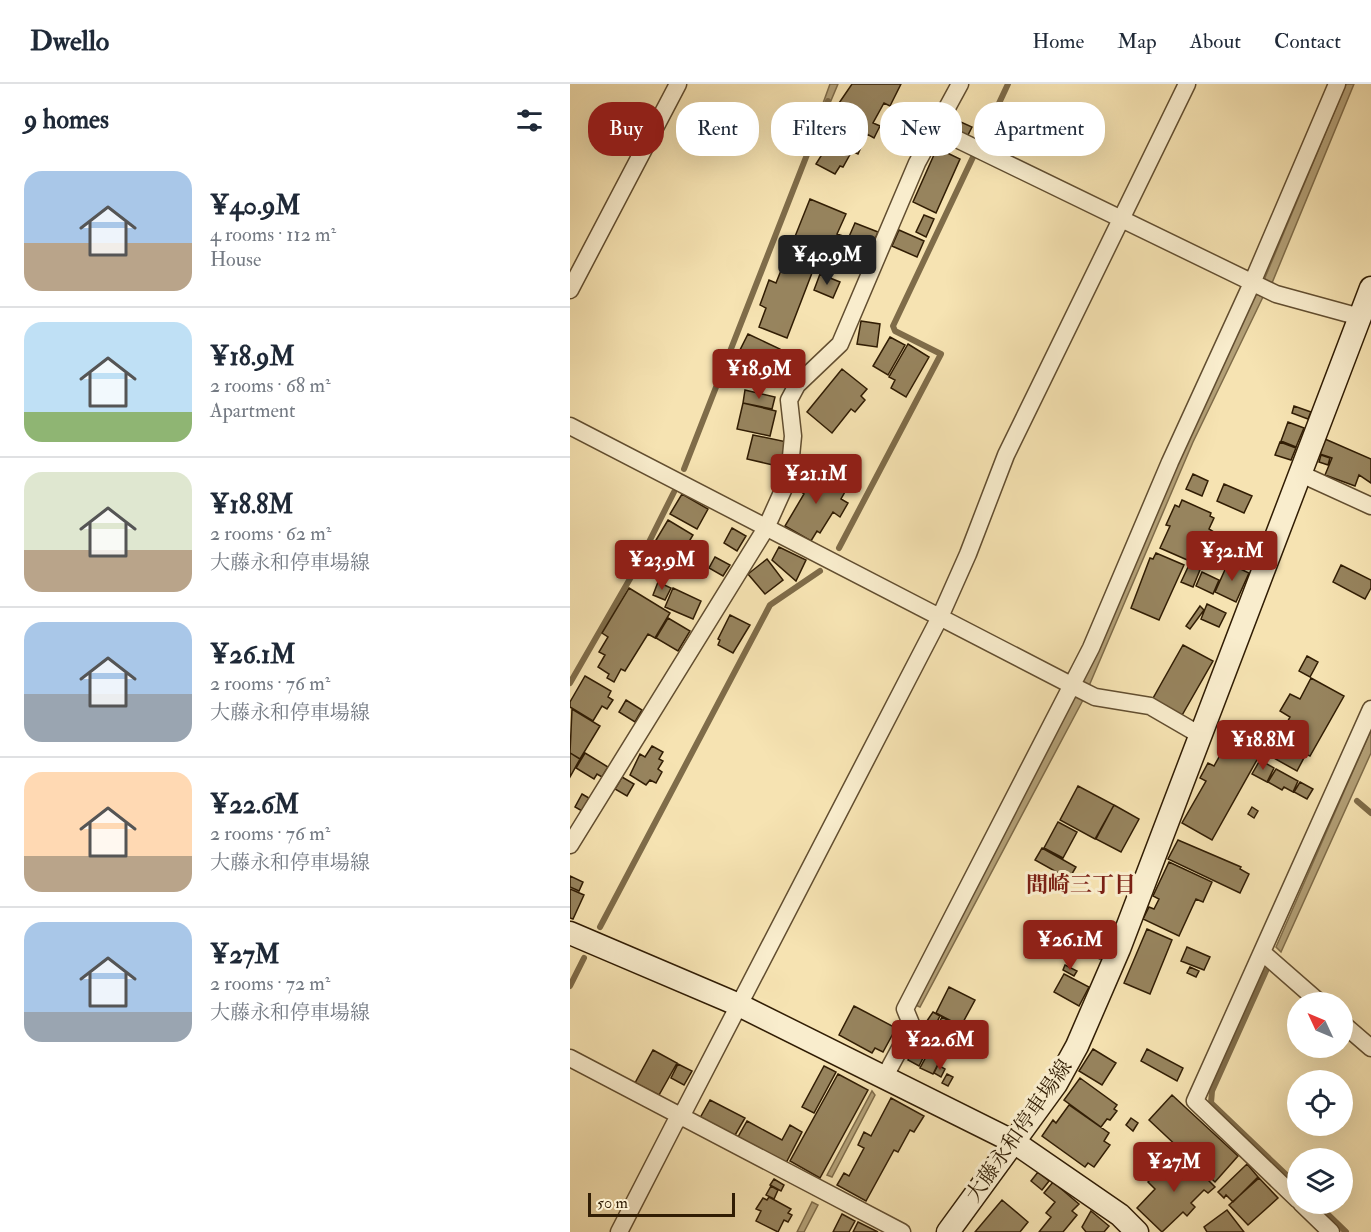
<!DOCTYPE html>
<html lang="en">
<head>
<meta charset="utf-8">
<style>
	:root { --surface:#fff; --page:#f2f2f3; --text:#1f2937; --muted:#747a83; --line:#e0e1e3; --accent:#8f2418 }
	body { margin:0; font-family:"IM FELL Double Pica","Noto Serif JP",serif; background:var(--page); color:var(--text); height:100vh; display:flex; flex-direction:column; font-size:22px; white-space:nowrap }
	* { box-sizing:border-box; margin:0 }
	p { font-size:20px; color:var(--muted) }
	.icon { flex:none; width:33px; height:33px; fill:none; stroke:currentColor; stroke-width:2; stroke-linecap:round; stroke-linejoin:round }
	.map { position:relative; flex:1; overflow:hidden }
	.side { display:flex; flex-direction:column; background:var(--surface); width:570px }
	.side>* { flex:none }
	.top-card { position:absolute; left:18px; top:18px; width:570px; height:54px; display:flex; gap:12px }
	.needle { width:39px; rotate:314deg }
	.controls { position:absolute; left:717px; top:908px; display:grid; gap:12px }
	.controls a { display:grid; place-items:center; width:66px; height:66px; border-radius:50%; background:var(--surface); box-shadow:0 6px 24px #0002; font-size:30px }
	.scale { position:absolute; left:18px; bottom:15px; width:147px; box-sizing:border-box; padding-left:6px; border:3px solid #311d04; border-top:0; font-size:16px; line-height:21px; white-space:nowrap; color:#311d04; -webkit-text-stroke:4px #f9edcd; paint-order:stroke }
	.price { position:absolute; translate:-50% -51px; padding:0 14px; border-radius:6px; background:var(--accent); color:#fff; font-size:20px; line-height:39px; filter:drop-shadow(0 2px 3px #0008) }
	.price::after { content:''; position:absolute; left:50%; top:36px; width:18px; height:14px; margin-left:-9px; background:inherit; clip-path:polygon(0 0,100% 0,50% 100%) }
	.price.on { background:#222; color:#fff }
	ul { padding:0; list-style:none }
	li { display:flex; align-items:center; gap:18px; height:150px; padding:0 24px }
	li+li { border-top:2px solid var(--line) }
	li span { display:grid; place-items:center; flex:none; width:168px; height:120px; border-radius:18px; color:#555 }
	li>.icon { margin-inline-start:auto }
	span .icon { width:72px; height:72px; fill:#fffc; stroke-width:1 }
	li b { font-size:26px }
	h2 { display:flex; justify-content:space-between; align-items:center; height:72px; padding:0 24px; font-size:26px }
	.chip { padding:0 21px; border-radius:24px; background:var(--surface); box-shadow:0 6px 24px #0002; font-size:21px; line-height:54px }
	.chip.on { background:var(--accent); color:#fff }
	header { display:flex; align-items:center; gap:36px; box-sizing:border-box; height:84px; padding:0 30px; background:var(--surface); border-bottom:2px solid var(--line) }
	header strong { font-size:28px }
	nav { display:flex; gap:33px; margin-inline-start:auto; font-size:21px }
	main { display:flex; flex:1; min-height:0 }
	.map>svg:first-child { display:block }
	.water { fill:#b3a077; stroke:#7f6c49; stroke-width:1.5 }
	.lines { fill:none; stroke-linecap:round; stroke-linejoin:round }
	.stream { stroke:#7f6c49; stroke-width:6 }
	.building { fill:#97845e; stroke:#311d04; stroke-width:1.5 }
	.street-casing { stroke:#624e30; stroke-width:19 }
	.secondary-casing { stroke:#311d04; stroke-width:25 }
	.street { stroke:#f9edcd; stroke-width:16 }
	.secondary { stroke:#f9edcd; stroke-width:22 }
	.labels { text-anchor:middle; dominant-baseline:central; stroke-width:6; stroke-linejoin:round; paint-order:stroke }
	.street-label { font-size:21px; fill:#311d04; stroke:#f9edcd }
	.neighbourhood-label { font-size:22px; font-weight:bold; fill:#7a1f14; stroke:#f9edcd }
</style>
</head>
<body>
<header>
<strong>Dwello</strong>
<nav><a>Home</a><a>Map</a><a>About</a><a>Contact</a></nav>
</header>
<main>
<section class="side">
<h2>9 homes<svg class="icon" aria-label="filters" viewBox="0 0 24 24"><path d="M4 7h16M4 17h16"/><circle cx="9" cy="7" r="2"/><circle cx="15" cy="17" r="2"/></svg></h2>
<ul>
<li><span style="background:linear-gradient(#a9c7e8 60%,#b9a48a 0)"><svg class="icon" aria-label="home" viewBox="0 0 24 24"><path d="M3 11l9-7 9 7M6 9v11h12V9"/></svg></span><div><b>¥40.9M</b><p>4 rooms · 112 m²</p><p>House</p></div></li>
<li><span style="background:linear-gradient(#bfe0f5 75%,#8fb573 0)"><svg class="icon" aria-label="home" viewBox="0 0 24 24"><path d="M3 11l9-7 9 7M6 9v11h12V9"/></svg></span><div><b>¥18.9M</b><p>2 rooms · 68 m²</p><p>Apartment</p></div></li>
<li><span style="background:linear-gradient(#dfe7d0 65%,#b9a48a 0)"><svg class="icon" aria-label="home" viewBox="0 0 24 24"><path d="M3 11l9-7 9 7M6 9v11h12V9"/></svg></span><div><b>¥18.8M</b><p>2 rooms · 62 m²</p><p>大藤永和停車場線</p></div></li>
<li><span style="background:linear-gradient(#a9c7e8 60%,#9aa5b1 0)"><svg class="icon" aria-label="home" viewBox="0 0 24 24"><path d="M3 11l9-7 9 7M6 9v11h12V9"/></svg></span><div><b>¥26.1M</b><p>2 rooms · 76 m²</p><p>大藤永和停車場線</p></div></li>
<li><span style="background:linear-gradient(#ffd9b3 70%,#b9a48a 0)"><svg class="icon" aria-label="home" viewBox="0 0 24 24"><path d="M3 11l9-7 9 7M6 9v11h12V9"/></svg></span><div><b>¥22.6M</b><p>2 rooms · 76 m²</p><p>大藤永和停車場線</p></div></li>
<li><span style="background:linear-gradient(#a9c7e8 75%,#9aa5b1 0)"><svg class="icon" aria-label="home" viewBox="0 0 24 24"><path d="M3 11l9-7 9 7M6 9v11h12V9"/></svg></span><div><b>¥27M</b><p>2 rooms · 72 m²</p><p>大藤永和停車場線</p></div></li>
</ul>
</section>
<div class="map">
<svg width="801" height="1148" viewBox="0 0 801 1148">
	<rect width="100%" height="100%" fill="#f6e3b2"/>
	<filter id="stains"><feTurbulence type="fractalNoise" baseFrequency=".00333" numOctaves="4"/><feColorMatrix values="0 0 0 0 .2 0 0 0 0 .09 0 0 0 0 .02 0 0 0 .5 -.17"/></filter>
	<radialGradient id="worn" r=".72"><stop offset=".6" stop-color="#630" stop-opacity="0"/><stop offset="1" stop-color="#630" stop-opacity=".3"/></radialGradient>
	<path class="water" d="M260 0H268L257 26 252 22Z
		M776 0H784L702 199 694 196Z
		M686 210 693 213 623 358 513 616 350 923 343 920Z
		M801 646V669L711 868 706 863Z
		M302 1007 305 1011 262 1093 257 1091Z
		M242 1118 248 1121 234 1148H227Z"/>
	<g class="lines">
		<path class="stream" d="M409 62 438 0
			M114 385 258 17
			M269 464 371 270 325 247 323 242 404 71
			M0 599 65 486 104 408
			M787 717 801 729
			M30 843 200 521 250 487
			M696 887 642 1007 641 1019 728 1102
			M0 902 14 874
			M746 1119 776 1148"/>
	</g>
	<path class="building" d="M282 0H331L320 22 314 19 303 39 310 42 304 54 297 50 288 70 282 67 273 83 270 82 265 90 246 80 251 72 248 70 271 24 267 22Z
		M382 34 402 43 397 53 377 44Z
		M344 41 355 46 348 60 337 55Z
		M367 64 390 75 366 129 343 118Z
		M240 115 276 130 267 150 273 152 266 169 261 167 254 185 218 170Z
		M354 131 364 135 356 153 346 148Z
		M285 139 308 148 301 165 278 155Z
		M329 146 354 157 347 173 322 162Z
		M214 179 242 189 217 254 189 243 196 224 190 221 199 196 206 199Z
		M250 190 270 198 263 214 244 206Z
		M291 237 310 240 307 263 287 260Z
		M178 250 210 265 203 281 170 266Z
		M320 253 335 261 318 291 303 282Z
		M338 260 359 273 336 313 321 304 325 296 319 293Z
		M170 267 203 282 192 306 159 291Z
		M272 285 297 305 291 312 295 316 285 328 281 325 262 349 237 328Z
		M175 306 205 313 202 325 173 319Z
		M173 319 206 327 200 352 167 345Z
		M724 322 741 328 738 335 722 329Z
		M718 338 734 344 726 363 711 357Z
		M183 351 217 358 212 383 177 375Z
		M755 355 801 375V399L789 391 785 402 755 391 762 374 750 370Z
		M710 358 726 364 721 376 705 371Z
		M751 371 760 374 758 381 749 378Z
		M242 385 276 406 271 415 278 419 270 433 263 428 250 449 247 447 241 457 215 442 234 410 229 406Z
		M623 390 638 397 632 412 616 405Z
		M654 400 682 412 674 429 647 417Z
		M112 410 138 425 127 445 100 430Z
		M612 416 641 429 640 432 644 434 639 445 644 448 639 461 633 458 624 479 590 464 600 442 596 441 605 421 609 423Z
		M98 436 123 451 111 471 86 456Z
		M162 444 176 452 167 467 154 459Z
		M86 460 110 474 99 494 74 480Z
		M209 463 236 476 226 497 202 476Z
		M586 469 614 481 589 536 561 524 580 474 583 475Z
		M145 473 160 481 153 492 139 484Z
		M197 475 213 496 195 510 178 490Z
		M658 479 679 489 666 518 645 508Z
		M619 481 630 486 623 503 611 498Z
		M771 481 801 496V504L795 515 763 498Z
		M632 488 649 496 643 510 626 502Z
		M88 498 101 504 95 516 83 511Z
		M59 504 100 529 85 554 78 550 55 587 51 585 44 598 37 594 39 590 28 583 35 571 29 568 38 553 32 549Z
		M103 504 131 517 123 535 95 523Z
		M637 520 656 529 649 543 631 535Z
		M630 522 634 526 620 545 616 542Z
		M160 531 180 541 163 569 148 561 150 556 148 555Z
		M98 534 120 547 108 567 86 554Z
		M613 561 643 577 611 633 582 616Z
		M737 572 748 578 740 593 729 587Z
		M15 592 41 607 38 613 43 616 37 625 32 622 23 637 0 623V618Z
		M741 594 774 612 740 672 736 670 727 687 702 673 713 657 708 654 720 633 710 627 720 610 730 615Z
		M56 616 72 626 65 638 49 628Z
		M2 625 30 642 10 675 0 669Z
		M658 657 688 674 642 756 612 739 636 697 630 694 638 679 644 682Z
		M82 662 93 668 89 675 93 677 88 685 92 688 86 699 80 696 76 701 60 691 70 670 75 673Z
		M0 669 10 675 0 693Z
		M15 669 38 683 32 693 27 690 24 695 6 684Z
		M690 676 704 684 697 698 682 690Z
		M706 685 728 697 723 708 714 703 712 706 698 698Z
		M52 693 64 700 57 712 45 705Z
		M730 698 743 705 737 715 724 708Z
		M508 702 544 721 525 755 490 736Z
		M12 710 19 714 12 727 5 723Z
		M544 721 569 735 551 768 526 755Z
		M682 723 688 727 684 734 678 730Z
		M488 738 507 748 493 774 474 764Z
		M608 756 671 783 670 785 679 790 670 809 598 775Z
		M472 764 506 783 499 795 465 776Z
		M599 778 642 798 633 818 626 815 609 852 573 835 579 823 584 825 589 815 583 812Z
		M0 792 13 798 9 807 0 803Z
		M0 805 14 811 3 835 0 834Z
		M577 845 602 856 580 910 554 899Z
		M510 849 536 859 530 875 504 864Z
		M617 863 640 873 634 886 611 877Z
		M495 881 507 887 504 892 493 886Z
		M620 883 629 887 626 893 617 889Z
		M494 890 519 903 509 922 484 908Z
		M379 903 405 916 391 942 366 929Z
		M284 922 326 944 313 968 305 964 302 969 269 951Z
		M363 928 370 932 358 955 348 950Z
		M372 933 398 947 389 964 363 950Z
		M347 960 357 966 349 982 338 976Z
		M362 962 374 968 363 990 350 984Z
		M523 965 546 979 532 1001 509 987Z
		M577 965 613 984 607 997 571 977Z
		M83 966 107 979 89 1011 65 999Z
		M108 980 122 987 114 1001 101 994Z
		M368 981 375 985 371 993 364 989Z
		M254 982 266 988 244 1029 232 1023Z
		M268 990 298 1006 250 1094 220 1077Z
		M377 990 383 993 378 1002 372 999Z
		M510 994 547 1021 544 1025 547 1027 540 1036 537 1035 531 1043 494 1016Z
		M602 1011 668 1072 645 1098 579 1036Z
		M321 1014 354 1032 344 1048 340 1046 328 1068 324 1066 296 1117 267 1101 274 1089 279 1092 294 1064 288 1061 294 1048 301 1052Z
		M140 1016 175 1034 164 1053 130 1034Z
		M499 1021 539 1049 534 1057 540 1061 524 1083 518 1079 515 1083 472 1052 483 1036 486 1039Z
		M561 1034 568 1039 563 1047 556 1041Z
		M177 1037 212 1056 220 1041 232 1048 216 1079 168 1053Z
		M591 1063 598 1070 592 1076 585 1069Z
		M610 1075 614 1079 617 1075 645 1103 638 1109 634 1106 621 1119 625 1123 617 1132 613 1128 592 1148 567 1124 585 1105 578 1098 597 1078 603 1083Z
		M677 1080 688 1093 663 1118 656 1111 654 1114 648 1108Z
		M468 1088 479 1097 472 1106 461 1097Z
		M689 1094 708 1114 678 1141 659 1121Z
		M204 1095 214 1101 211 1107 200 1101Z
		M483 1098 509 1120 502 1127 507 1131 493 1148H469L481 1133 476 1129 485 1118 474 1109Z
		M201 1102 208 1106 204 1115 196 1111Z
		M199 1113 221 1125 218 1129 222 1131 218 1138 214 1136 208 1148 186 1137 191 1127 186 1125 193 1114 197 1116Z
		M432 1116 458 1138 450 1148H405Z
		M657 1126 674 1148H637L634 1143Z
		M521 1127 539 1142 534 1148H516L512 1143Z
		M272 1130 285 1137 279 1148H263Z
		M288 1138 308 1148H283Z"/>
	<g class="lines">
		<defs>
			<path id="street" d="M364 44 706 210 790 233
				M0 206 108 0
				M0 342 503 602 525 613 580 622 630 651
				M731 390 801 422
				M0 761 196 444 219 393 223 352 219 316 227 301 270 260 347 79 390 0
				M693 869 749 918
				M772 939 801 964
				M0 974 332 1148
				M314 994 342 942 335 925 521 564 600 378 682 199 767 0
				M728 1116 625 1017 801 625
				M731 1119 761 1148
				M49 1148 105 1039 112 1031 370 533 398 470 436 371 617 0"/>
			<path id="secondary" d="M0 849 169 921 444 1058 550 1131 567 1148
				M378 1148 486 1000 507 962 549 865 801 204"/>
		</defs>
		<use href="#street" class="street-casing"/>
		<use href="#secondary" class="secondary-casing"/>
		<use href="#street" class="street"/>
		<use href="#secondary" class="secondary"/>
	</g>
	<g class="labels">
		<g class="street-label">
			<text transform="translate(449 1047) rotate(-55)">大藤永和停車場線</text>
		</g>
		<g class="neighbourhood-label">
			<text x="511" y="801">間崎三丁目</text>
		</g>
	</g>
	<rect width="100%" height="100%" filter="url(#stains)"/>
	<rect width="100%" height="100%" fill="url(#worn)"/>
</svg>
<div class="controls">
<a><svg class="needle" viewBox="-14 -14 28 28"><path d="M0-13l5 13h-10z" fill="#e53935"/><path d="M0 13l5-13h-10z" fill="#747a83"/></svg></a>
<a><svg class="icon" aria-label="locate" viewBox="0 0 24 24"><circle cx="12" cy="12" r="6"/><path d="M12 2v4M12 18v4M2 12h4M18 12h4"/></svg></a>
<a><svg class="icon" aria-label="layers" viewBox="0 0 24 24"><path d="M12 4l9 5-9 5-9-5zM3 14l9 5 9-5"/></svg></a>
</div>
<div class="scale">50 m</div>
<b class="price on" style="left:257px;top:202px">¥40.9M</b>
<b class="price" style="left:189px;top:316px">¥18.9M</b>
<b class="price" style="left:246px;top:421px">¥21.1M</b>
<b class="price" style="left:662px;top:498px">¥32.1M</b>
<b class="price" style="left:92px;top:507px">¥23.9M</b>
<b class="price" style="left:693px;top:687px">¥18.8M</b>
<b class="price" style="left:500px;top:887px">¥26.1M</b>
<b class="price" style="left:370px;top:987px">¥22.6M</b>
<b class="price" style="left:604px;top:1109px">¥27M</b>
<div class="top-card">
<a class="chip on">Buy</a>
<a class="chip">Rent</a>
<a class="chip">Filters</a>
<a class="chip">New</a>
<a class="chip">Apartment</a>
</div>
</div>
</main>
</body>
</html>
